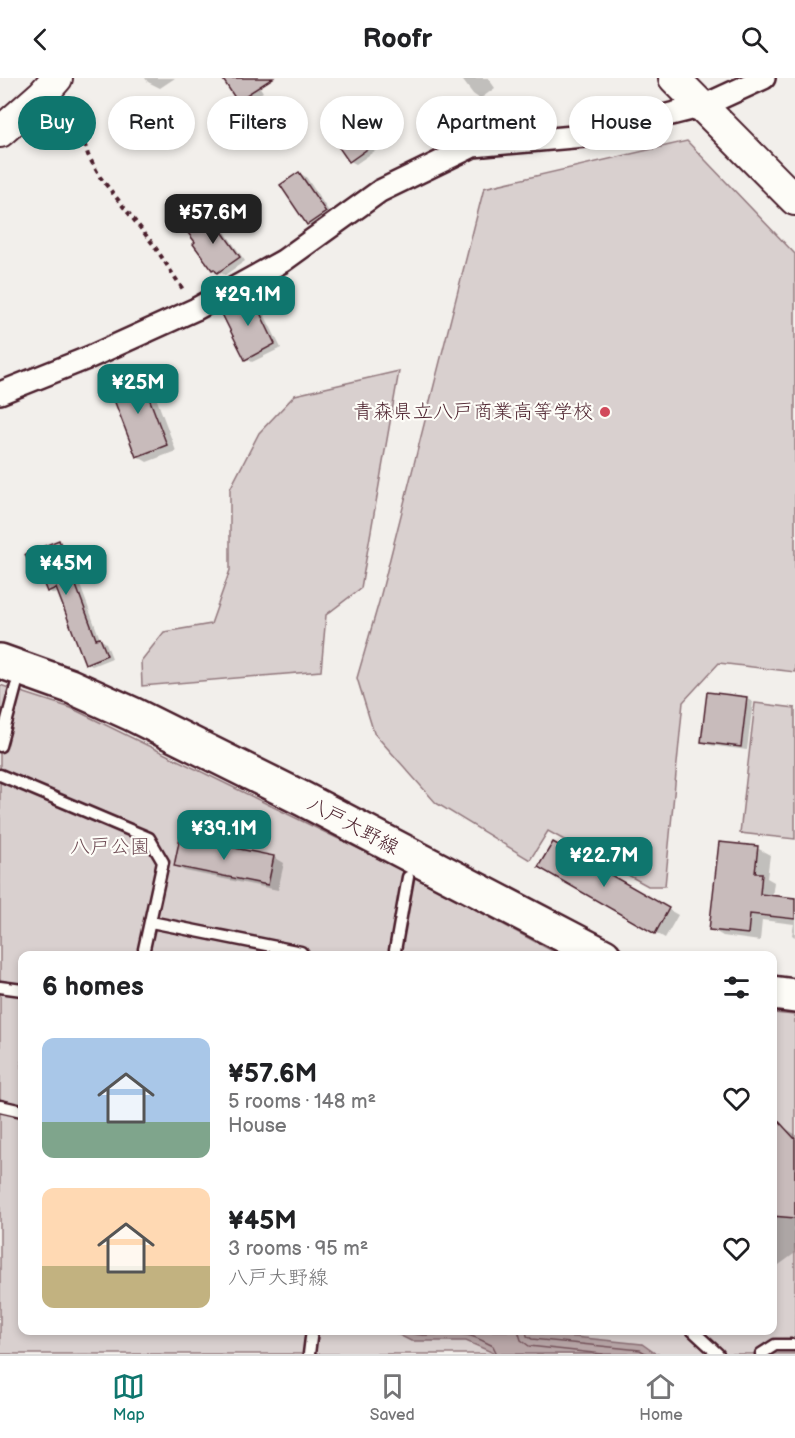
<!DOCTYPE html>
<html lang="en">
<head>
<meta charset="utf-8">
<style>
	:root { --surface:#fff; --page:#f6f6f6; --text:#202124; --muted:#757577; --line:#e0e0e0; --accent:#0f766e }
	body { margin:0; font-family:"Balsamiq Sans","Klee One",sans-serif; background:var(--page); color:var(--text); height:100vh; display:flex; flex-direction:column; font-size:22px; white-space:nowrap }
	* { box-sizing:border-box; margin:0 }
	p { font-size:20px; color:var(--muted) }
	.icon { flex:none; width:33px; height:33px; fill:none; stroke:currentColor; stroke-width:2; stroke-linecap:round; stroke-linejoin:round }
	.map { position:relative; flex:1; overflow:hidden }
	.sheet { position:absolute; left:18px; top:873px; width:759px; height:384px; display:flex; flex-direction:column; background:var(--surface); border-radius:12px; box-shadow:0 3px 9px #0003 }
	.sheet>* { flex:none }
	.banner { position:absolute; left:18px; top:18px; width:759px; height:54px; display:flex; gap:12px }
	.price { position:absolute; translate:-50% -51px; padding:0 14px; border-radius:12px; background:var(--accent); color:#fff; font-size:20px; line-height:39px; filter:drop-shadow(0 2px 3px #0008) }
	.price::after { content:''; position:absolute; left:50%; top:36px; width:18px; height:14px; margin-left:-9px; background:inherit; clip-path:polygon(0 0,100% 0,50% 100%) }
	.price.on { background:#222; color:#fff }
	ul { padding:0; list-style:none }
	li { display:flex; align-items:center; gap:18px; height:150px; padding:0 24px }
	li span { display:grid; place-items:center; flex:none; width:168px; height:120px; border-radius:12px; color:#555 }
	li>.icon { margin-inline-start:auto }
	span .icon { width:72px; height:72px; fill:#fffc; stroke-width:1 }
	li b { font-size:26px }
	h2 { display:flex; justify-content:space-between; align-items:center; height:72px; padding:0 24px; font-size:26px }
	.pill { padding:0 21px; border-radius:27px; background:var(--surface); box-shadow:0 3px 9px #0003; font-size:21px; line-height:54px }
	.pill.on { background:var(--accent); color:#fff }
	header { display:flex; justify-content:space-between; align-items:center; height:78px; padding:0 24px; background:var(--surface); font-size:27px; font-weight:800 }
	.dock { display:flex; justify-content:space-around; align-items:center; height:84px; border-top:2px solid var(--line); background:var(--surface); font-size:16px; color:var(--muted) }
	.dock a { display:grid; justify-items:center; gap:3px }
	.dock .on { color:var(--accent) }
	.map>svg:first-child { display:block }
	.green { fill:#d9d0cf; stroke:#92787d; stroke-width:1.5 }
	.water { fill:#b7a5a6; stroke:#8b6f75; stroke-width:1.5 }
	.shadow { fill:#0003 }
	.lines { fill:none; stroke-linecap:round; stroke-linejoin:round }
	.shore { stroke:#76555c; stroke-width:1.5 }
	.building { fill:#c8bbbb; stroke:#4a1f2b; stroke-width:1.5 }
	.lane-casing { stroke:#4a1f2b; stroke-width:15 }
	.street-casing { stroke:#4a1f2b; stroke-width:26 }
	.secondary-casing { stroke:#4a1f2b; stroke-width:34 }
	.primary-casing { stroke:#4a1f2b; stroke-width:38 }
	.path { stroke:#4a1f2b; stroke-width:4; stroke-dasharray:4.5 4.5; stroke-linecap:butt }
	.lane { stroke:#fdfcf7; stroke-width:10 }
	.street { stroke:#fdfcf7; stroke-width:21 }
	.secondary { stroke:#fdfcf7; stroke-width:30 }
	.primary { stroke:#fdfcf7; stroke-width:33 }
	.poi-dot { fill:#d1495b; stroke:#fdfcf7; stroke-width:2 }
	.labels { text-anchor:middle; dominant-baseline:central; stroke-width:4.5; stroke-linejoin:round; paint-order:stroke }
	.poi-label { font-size:20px; fill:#4a1f2b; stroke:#fdfcf7; text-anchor:end }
	.street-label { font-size:20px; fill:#4a1f2b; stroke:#fdfcf7 }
	.park-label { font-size:20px; fill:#6e4b54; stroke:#fdfcf7 }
</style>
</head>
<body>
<header><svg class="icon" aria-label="back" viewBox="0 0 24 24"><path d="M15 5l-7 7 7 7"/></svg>Roofr<svg class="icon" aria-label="search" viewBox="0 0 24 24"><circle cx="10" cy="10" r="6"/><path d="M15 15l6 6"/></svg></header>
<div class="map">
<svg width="795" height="1276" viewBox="0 0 795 1276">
	<rect width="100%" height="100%" fill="#f2efeb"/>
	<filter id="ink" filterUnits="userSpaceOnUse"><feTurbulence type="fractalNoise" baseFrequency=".0167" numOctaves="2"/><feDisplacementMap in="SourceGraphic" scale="12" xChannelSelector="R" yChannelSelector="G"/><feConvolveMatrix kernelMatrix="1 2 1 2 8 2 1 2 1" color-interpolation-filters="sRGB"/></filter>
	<g filter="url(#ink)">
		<path class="green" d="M687 63 795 176V594L719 585 683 624 665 808H648L548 753 530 782 436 725 374 655 357 600 379 524 484 110Z
			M399 293 361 510 326 537 321 593 142 608 141 583 164 554 211 546 230 492V411L259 355 295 317Z
			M0 607 71 630 396 789 560 877 22 878V1252H772L773 935 795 937V1276H0Z
			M755 625 795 630V761L740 755Z"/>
		<path class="water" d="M395 1253H517L642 1266 656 1276H496L466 1263H411L397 1256Z"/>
		<path class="shadow" d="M145 0H175L160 10 148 4Z
			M224 0H254L263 14 244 26 238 22Z
			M461 0H488L495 10 480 21 473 16Z
			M357 31 363 35 385 66 356 86 350 83Z
			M299 95 306 99 332 138 314 150 308 146Z
			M211 140 218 144 245 183 225 197 213 191Z
			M251 218 257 222 281 270 252 284 246 280Z
			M138 292 148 298 176 373 147 384 137 378 126 310Z
			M59 464 65 467 100 561 106 565 112 580 92 588 86 585 59 514 54 516 48 513 44 503H42L36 500Z
			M747 621 753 624 747 672 709 667 702 664Z
			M553 766 678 837 665 860 540 789Z
			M757 770 770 777 767 800 774 804 772 819 795 822V859L792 857 794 846 762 842 760 863 723 858 711 851Z
			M274 779 284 785 278 812 185 793 175 788Z
			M781 1048 795 1056V1169L794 1176 772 1192V1055Z"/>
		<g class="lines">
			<path class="shore" d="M403 1252C422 1262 445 1253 466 1257 475 1258 485 1264 493 1268L497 1276
				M518 1252 521 1262 529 1268 603 1276
				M526 1252 527 1258 532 1261 640 1272 647 1276"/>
		</g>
		<path class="building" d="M222 0H273L237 23Z
			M357 29 380 62 349 84 326 51Z
			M299 94 326 134 307 147 280 107Z
			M211 138 240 179 217 195 214 191 212 192 193 166 195 164 188 155Z
			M251 216 275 266 245 282 220 232Z
			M138 291 167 367 136 379 111 314 124 309 120 298Z
			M59 462 96 561 100 560 107 577 85 586 56 510 47 514 41 499 35 501 25 476Z
			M707 614 747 619 741 669 701 664Z
			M180 759 274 778 268 807 174 788Z
			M553 764 669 830 655 856 538 789Z
			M719 764 758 768 755 795H762L760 816 795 820V841L750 836 748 856 709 852Z
			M772 1036 795 1061V1140L772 1138Z"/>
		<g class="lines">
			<defs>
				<path id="lane" d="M0 668 16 608
					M0 697 149 760 163 784 144 871
					M151 844 301 874 304 878
					M394 878 408 799
					M0 909 22 912
					M0 1028 22 1033
					M692 1252 718 1276
					M309 1276 312 1252
					M761 1276 775 1267H795"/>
				<path id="street" d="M0 315 90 279 196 231 283 183 380 113 473 68 584 58 703 28 764 0"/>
				<path id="secondary" d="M674 0 795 122
					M0 54 43 16 57 0"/>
				<path id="primary" d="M0 583 70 608 132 636 303 721 604 878
					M772 915 795 918"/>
			</defs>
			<use href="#lane" class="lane-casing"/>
			<use href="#street" class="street-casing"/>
			<use href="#secondary" class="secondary-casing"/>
			<use href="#primary" class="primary-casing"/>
			<path class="path" d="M69 24 73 29 88 77 100 99 153 166 184 213"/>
			<use href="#lane" class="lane"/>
			<use href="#street" class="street"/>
			<use href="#secondary" class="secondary"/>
			<use href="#primary" class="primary"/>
		</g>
	</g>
	<circle class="poi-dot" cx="605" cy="334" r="6"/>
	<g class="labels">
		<g class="poi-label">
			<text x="593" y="334">青森県立八戸商業高等学校</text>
		</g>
		<g class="street-label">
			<text transform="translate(353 748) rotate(28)">八戸大野線</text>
		</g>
		<g class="park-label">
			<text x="110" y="769">八戸公園</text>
		</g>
	</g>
</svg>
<b class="price on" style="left:213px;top:167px">¥57.6M</b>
<b class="price" style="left:248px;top:249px">¥29.1M</b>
<b class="price" style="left:138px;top:337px">¥25M</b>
<b class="price" style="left:66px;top:518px">¥45M</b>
<b class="price" style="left:224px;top:783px">¥39.1M</b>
<b class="price" style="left:604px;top:810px">¥22.7M</b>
<div class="banner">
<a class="pill on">Buy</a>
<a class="pill">Rent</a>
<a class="pill">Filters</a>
<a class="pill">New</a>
<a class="pill">Apartment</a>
<a class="pill">House</a>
</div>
<section class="sheet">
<h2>6 homes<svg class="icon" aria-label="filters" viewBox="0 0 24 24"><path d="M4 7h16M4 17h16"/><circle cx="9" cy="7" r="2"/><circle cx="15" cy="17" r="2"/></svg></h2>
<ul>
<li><span style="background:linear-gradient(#a9c7e8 70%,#7fa58c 0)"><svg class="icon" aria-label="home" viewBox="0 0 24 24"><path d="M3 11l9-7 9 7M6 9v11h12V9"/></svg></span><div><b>¥57.6M</b><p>5 rooms · 148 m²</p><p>House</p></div><svg class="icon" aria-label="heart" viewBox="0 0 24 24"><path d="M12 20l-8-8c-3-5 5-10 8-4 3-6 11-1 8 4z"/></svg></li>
<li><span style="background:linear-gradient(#ffd9b3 65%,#c2b280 0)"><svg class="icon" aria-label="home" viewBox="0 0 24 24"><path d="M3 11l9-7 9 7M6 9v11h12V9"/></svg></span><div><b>¥45M</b><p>3 rooms · 95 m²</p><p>八戸大野線</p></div><svg class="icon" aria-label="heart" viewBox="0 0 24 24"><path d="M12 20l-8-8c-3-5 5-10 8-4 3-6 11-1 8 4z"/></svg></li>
</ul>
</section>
</div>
<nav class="dock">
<a class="on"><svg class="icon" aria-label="map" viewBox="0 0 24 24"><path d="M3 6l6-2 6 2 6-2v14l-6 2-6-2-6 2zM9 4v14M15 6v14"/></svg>Map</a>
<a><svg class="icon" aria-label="saved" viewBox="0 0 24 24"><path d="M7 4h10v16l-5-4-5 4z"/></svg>Saved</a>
<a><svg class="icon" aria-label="home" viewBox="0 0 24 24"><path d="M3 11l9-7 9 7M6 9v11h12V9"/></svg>Home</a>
</nav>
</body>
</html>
